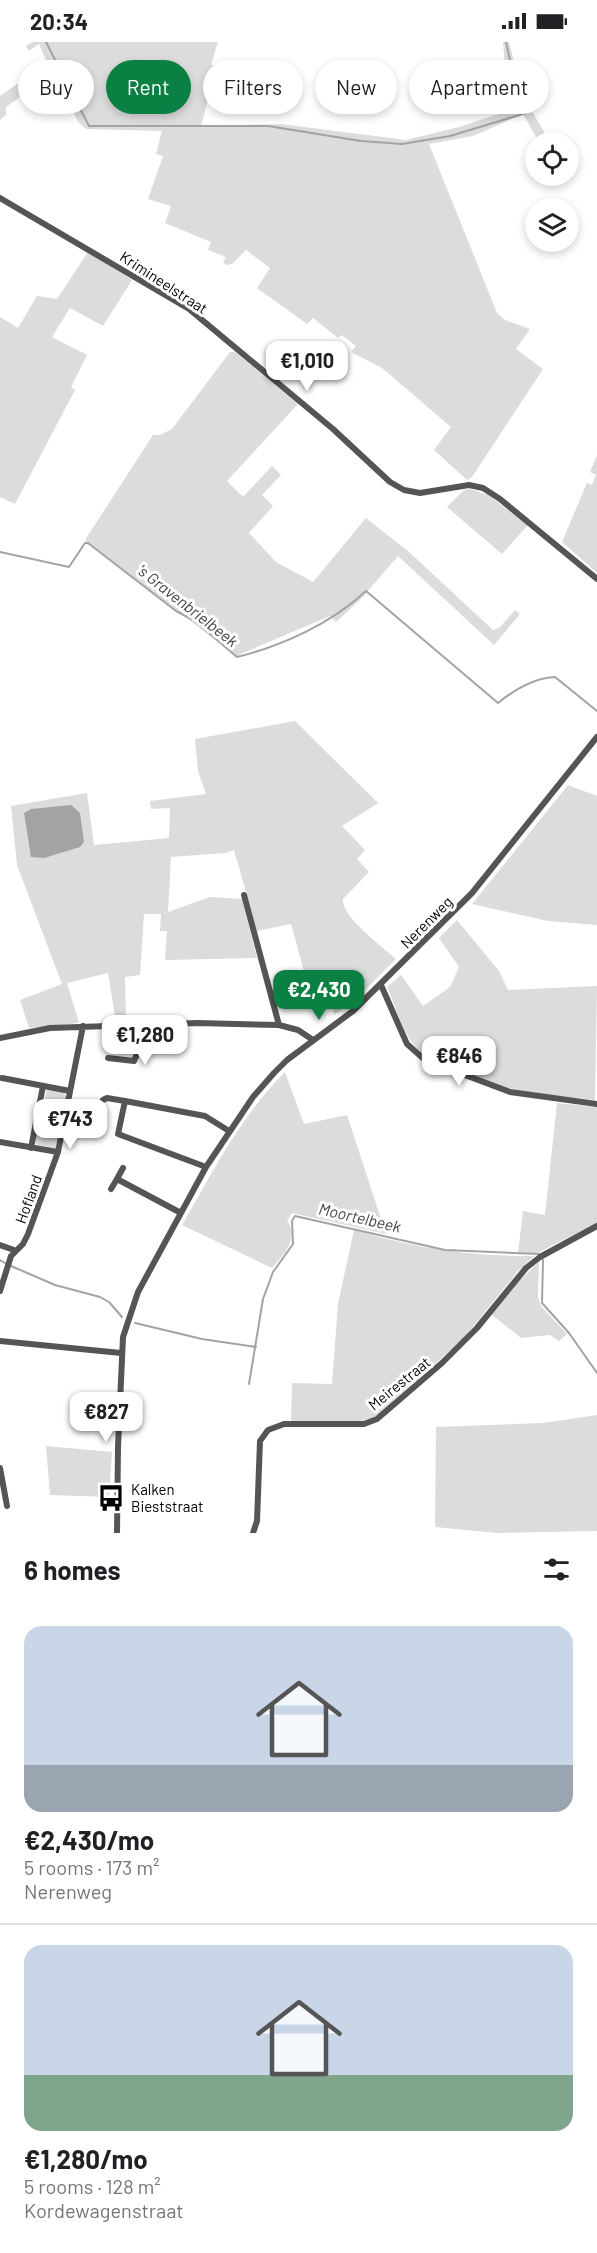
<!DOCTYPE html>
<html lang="en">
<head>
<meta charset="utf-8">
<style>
	:root { --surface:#fff; --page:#f2f2f2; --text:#202124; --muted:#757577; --line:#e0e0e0; --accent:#0b8043 }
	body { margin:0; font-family:Barlow,sans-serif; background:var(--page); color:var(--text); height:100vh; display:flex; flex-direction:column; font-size:22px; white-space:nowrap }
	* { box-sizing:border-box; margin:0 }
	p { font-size:20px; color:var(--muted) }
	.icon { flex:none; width:33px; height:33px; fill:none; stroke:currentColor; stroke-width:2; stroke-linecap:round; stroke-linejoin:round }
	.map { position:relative; height:1491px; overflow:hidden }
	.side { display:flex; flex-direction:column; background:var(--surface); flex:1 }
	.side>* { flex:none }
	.hud { position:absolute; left:18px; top:18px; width:561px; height:54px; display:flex; gap:12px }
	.tools { position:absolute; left:525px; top:90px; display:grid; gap:12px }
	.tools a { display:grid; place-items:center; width:54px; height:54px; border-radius:50%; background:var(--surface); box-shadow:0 3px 9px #0003; font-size:30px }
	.price { position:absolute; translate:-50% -51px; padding:0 14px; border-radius:12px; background:#fff; color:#222; font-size:20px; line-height:39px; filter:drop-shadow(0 2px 3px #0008) }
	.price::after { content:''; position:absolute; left:50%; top:36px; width:18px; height:14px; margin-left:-9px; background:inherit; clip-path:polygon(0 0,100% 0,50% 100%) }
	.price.on { background:var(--accent); color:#fff }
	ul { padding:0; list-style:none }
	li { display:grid; align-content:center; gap:12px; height:318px; padding:0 24px }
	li+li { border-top:2px solid var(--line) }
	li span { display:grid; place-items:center; height:186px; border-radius:18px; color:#555 }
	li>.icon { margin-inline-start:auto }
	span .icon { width:108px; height:108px; fill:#fffc; stroke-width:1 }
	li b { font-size:26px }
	h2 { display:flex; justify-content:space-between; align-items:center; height:72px; padding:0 24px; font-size:26px }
	.pill { padding:0 21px; border-radius:27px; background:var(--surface); box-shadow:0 3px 9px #0003; font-size:21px; line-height:54px }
	.pill.on { background:var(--accent); color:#fff }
	.status { display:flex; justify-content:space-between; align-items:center; height:42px; padding:0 30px; background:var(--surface); direction:ltr }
	.status svg { height:16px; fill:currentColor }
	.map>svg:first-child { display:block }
	.green { fill:#dcdcdc }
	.water { fill:#a3a3a3 }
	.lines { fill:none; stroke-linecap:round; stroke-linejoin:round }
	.stream { stroke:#a3a3a3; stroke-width:2 }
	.street { stroke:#555; stroke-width:6 }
	.labels { text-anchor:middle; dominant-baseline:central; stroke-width:6; stroke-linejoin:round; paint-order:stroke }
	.street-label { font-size:15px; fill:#000; stroke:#fff }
	.poi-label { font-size:15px; fill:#000; stroke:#fff; text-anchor:start }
	.water-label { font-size:16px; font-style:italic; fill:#444; stroke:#fff }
</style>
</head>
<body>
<div class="status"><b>20:34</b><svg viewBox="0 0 49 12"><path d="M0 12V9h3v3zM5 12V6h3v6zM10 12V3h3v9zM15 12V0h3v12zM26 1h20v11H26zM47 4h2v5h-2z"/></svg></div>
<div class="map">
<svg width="597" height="1491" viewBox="0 0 597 1491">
	<rect width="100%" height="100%" fill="#fff"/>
	<path class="green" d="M32 0H218L211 23 217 24 201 84 281 82 406 98 459 85 505 70 508 60 503 0H509L522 52 550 100H539L523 72 473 94 429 102 497 271 505 278 530 287 516 307 543 327 472 435 467 438 434 408 451 385 382 326 351 310 356 304 342 293 338 296 313 276 307 282 257 246 270 226 246 208 232 222 226 223 223 220 226 215 208 208 211 200 165 181 171 164 148 157 163 114 156 112 162 89 87 87C65 75 81 52 48 45L43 39 6 65V73L0 78V54L47 21 39 2 29 9 26 4Z
		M88 210 132 238 103 284 70 266 52 295 87 313 71 345 75 348 15 462 0 455V275L18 286 37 254 57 257Z
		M230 310H235L298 362 227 439 243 455 272 424 281 433 262 453 273 464 249 491 276 520 313 540 366 476 408 509 493 588 499 586 515 568 520 572 494 603 398 514 359 559 336 580 330 574 236 614 85 498 153 393H160L172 387Z
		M597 413V531L562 500 587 441 592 443 596 433 590 430Z
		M470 447 488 453 528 483 502 512 447 465 464 448Z
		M295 679 378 761 342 784 365 808 357 817 369 830 343 857C341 875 383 905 396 917L355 958 334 973 323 929 305 933 291 882 257 889 234 808 226 811 171 815 168 870 210 855 242 857 257 916 165 918 167 889H160L161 872H144L140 933 125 935 126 980H116L108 931 67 941 79 981 29 986 20 958 62 942 17 823 11 764 87 751 94 803 169 796 170 766 151 767 150 759 206 752 198 729 195 697Z
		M568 743 597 754V883L548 879 472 862Z
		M457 878 499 929 508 948 597 944 595 1058C571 1055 546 1054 522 1049 496 1045 425 1022 411 999 400 983 395 962 387 945L401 933 423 964 450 945 459 925 439 896Z
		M285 1030 304 1082 347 1073 386 1192 292 1171 287 1179C300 1197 283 1213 272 1226L182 1183C213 1129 241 1074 285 1030Z
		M47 1047 63 1050 67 1056 56 1106 37 1103 35 1099Z
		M557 1061 597 1065V1181L537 1211H518L523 1169 545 1173Z
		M354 1188C421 1207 465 1214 534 1214L518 1229 464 1296 379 1372C354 1387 319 1380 291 1379L292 1341 332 1342 338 1262Z
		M539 1220 538 1255 541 1264 567 1292 559 1299 550 1293 521 1296 491 1272 520 1238Z
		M597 1373V1489L497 1491 435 1485 436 1385 543 1381Z
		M46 1404 112 1410 109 1455 50 1453Z"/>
	<path class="water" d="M71 763 80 771 84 800 80 805 44 816 31 815 24 771 31 767Z"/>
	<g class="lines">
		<path class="stream" d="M46 0 89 84H268L361 99 402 102 450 94 526 71 516 45 506 0
			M0 510 69 525 85 501H88L176 569 195 579 237 615C282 604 332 581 366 549L498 661C514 648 534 636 555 635L597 669
			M0 1218 5 1221
			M543 1218 542 1261 569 1291 597 1331
			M11 1224 55 1243 100 1255 109 1260 122 1275
			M135 1281 202 1297 256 1305
			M249 1342 263 1257 273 1230 293 1202 292 1179 295 1174 445 1208 539 1212"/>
		<path class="street" d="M0 156 189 267 333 387 390 440 404 448 420 451 469 443 483 446 500 457 597 537
			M244 853 279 983
			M381 943 407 1002 425 1018 510 1050 597 1062
			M0 996 50 986 197 981 279 983 298 988 313 998
			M108 1016 134 1019 139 1007V982
			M2 1036 70 1049
			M103 1058 107 1056 125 1059
			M0 1100 58 1110
			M31 1106 43 1044
			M206 1125 118 1092 125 1059 205 1074 229 1089
			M117 1137 123 1126
			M111 1147 117 1137 181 1171
			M0 1203 14 1208
			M0 1249 11 1214 23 1202 28 1192 58 1110 83 984
			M0 1299 121 1311
			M0 1426 7 1464
			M117 1491 118 1405 123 1295 138 1250 206 1125 253 1055 274 1031 287 1018 353 969 472 851 597 695
			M253 1491 257 1479 260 1399 268 1388 284 1382H364L377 1377 442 1321 477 1286 526 1226 540 1215 597 1184"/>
	</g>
	<defs>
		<symbol id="bus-bare" viewBox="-9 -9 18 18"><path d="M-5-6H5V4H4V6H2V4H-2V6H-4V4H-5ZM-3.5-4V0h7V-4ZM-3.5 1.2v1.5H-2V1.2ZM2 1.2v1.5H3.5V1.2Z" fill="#000" stroke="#fff" stroke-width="2.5" paint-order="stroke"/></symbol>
	</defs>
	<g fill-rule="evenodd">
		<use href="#bus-bare" x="92" y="1437" width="38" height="38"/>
	</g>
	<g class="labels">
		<g class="street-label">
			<text transform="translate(164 240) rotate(33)">Krimineelstraat</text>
			<text transform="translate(426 880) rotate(-45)">Nerenweg</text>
			<text transform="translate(28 1157) rotate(-70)">Hofland</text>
			<text transform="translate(399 1341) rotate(-39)">Meirestraat</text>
		</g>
		<g class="poi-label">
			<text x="131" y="1447">Kalken<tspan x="131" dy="17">Bieststraat</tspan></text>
		</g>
		<g class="water-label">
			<text transform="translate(188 563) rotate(38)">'s Gravenbrielbeek</text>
			<text transform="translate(360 1175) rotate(13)">Moortelbeek</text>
		</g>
	</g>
</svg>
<div class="tools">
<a><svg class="icon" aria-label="locate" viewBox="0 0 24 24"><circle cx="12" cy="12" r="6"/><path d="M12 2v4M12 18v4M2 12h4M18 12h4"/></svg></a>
<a><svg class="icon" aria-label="layers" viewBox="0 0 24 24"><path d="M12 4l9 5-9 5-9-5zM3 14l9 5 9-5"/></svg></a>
</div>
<b class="price" style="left:307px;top:350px">€1,010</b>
<b class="price on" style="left:319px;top:979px">€2,430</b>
<b class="price" style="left:145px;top:1024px">€1,280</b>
<b class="price" style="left:459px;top:1045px">€846</b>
<b class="price" style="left:70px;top:1108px">€743</b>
<b class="price" style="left:106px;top:1401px">€827</b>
<div class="hud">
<a class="pill">Buy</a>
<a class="pill on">Rent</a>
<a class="pill">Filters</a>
<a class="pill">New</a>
<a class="pill">Apartment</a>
</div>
</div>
<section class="side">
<h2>6 homes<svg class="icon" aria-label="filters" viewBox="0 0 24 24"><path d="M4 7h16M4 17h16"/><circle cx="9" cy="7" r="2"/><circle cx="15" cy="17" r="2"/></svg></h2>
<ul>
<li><span style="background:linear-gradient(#c9d6e8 75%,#9aa5b1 0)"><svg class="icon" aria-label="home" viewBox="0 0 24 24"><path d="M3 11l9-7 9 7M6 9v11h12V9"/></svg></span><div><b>€2,430/mo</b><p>5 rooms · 173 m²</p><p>Nerenweg</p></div></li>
<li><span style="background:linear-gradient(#c9d6e8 70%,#7fa58c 0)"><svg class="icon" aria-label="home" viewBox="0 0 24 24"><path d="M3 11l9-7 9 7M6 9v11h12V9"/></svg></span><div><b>€1,280/mo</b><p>5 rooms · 128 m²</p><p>Kordewagenstraat</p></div></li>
</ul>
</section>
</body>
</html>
